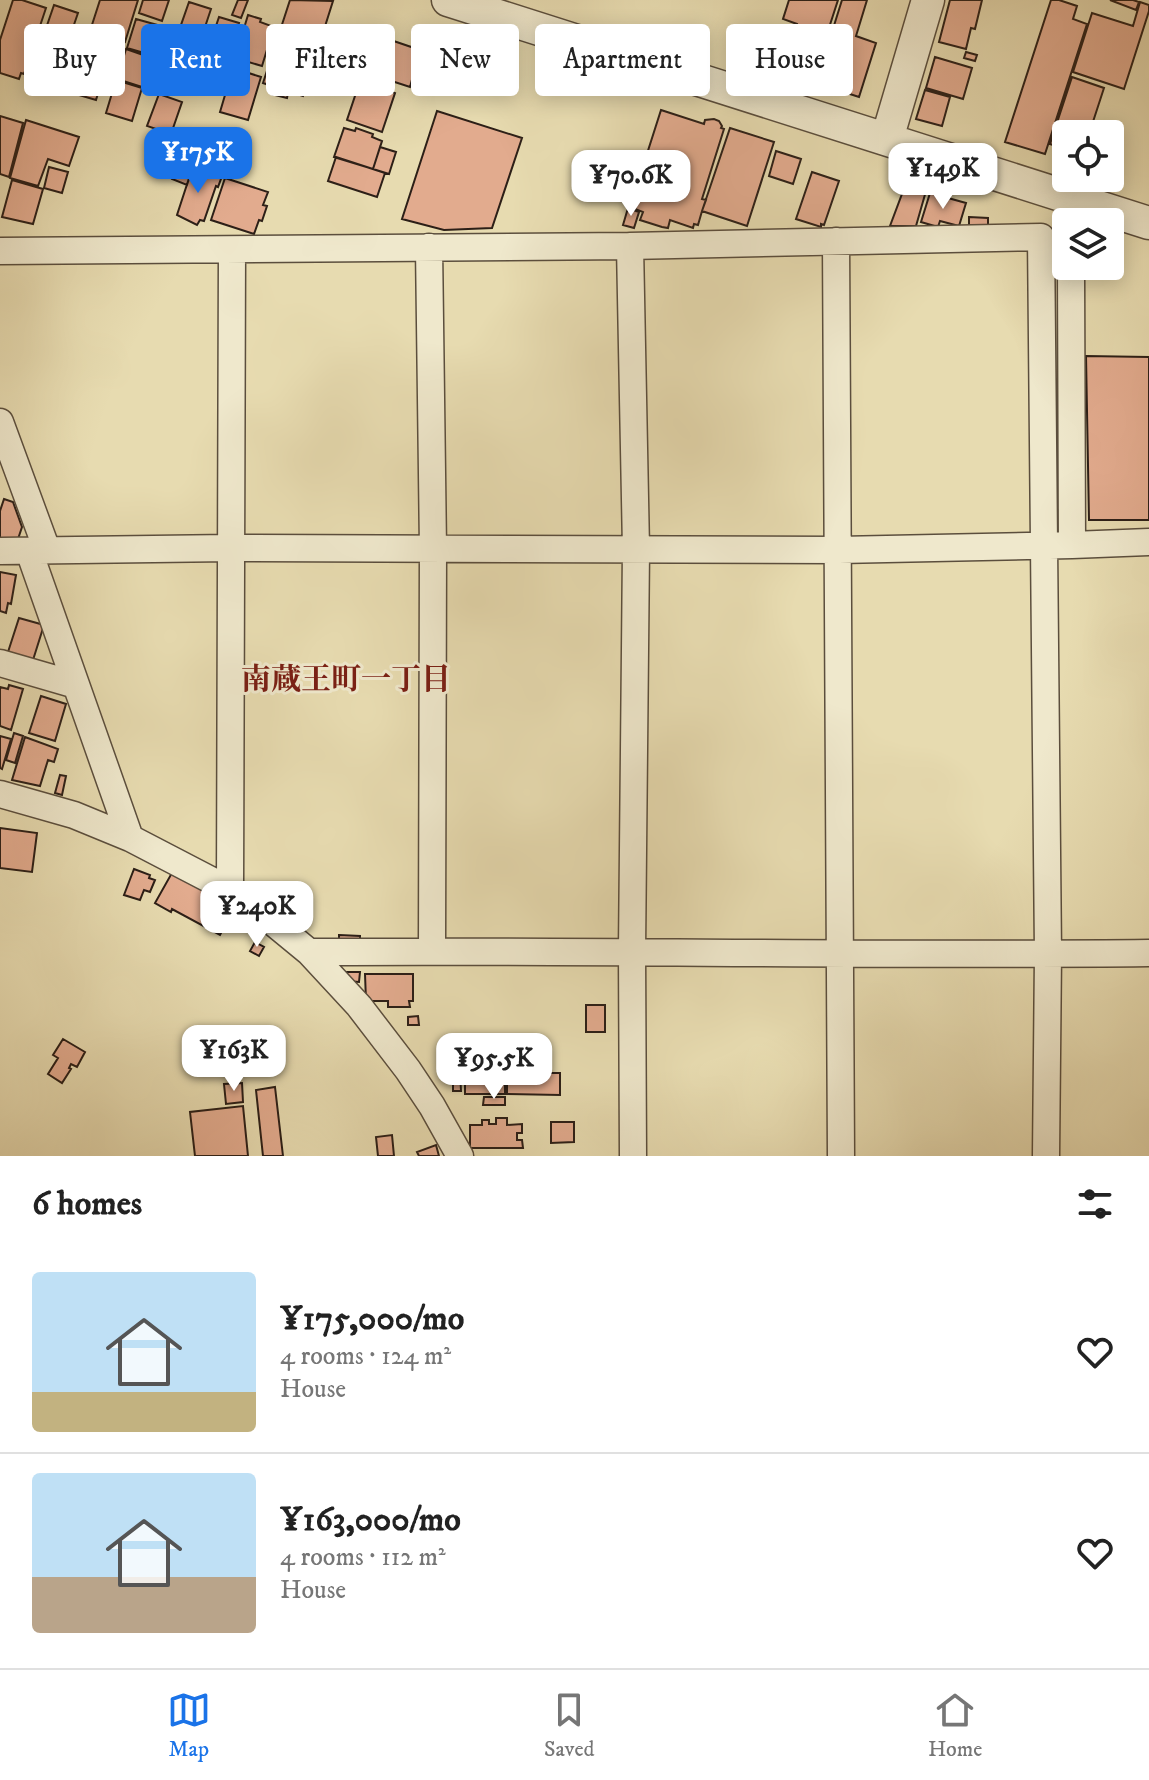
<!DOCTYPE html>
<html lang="en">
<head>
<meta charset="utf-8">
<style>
	:root { --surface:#fff; --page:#f6f6f6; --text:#222; --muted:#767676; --line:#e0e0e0; --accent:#1a73e8 }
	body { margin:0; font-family:"IM FELL DW Pica","Noto Serif JP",serif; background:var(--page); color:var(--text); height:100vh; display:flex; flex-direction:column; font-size:30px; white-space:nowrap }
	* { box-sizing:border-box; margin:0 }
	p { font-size:26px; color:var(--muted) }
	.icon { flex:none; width:44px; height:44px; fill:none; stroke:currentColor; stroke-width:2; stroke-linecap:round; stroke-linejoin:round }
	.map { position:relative; height:1156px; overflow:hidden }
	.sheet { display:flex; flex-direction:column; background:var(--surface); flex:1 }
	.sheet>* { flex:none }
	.top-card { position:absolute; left:24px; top:24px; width:1102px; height:72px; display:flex; gap:16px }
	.tools { position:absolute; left:1052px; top:120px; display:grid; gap:16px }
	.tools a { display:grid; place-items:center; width:72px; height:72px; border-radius:8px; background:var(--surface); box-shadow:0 4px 20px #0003; font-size:40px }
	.price { position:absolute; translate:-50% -68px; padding:0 18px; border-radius:16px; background:#fff; color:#222; font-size:26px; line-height:52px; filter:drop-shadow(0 2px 4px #0008) }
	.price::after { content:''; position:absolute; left:50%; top:48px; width:24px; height:18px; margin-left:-12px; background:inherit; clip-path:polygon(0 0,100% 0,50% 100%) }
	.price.current { background:var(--accent); color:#fff }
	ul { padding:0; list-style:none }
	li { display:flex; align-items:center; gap:24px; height:200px; padding:0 32px }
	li+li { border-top:2px solid var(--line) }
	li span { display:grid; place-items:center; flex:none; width:224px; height:160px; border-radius:8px; color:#555 }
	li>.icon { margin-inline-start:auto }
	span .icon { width:96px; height:96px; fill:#fffc; stroke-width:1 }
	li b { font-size:34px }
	h2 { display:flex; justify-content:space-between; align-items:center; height:96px; padding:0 32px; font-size:34px }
	.chip { padding:0 28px; border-radius:8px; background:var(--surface); box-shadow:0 4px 20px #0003; font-size:28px; line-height:72px }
	.chip.current { background:var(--accent); color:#fff }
	.menu { display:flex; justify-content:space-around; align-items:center; height:112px; border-top:2px solid var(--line); background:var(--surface); font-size:22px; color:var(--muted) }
	.menu a { display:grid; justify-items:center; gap:4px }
	.menu .current { color:var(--accent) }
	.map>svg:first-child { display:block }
	.building { fill:#e2ab8e; stroke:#2c1f17; stroke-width:2 }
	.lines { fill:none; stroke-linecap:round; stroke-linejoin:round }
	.minor-casing { stroke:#5b4e3d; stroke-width:29 }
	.tertiary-casing { stroke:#5b4e3d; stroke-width:35 }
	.minor { stroke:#efe8cc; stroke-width:26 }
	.tertiary { stroke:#efe8cc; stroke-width:32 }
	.labels { text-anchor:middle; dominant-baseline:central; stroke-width:6; stroke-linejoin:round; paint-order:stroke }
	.neighbourhood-label { font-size:30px; font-weight:bold; fill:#7a1f14; stroke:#efe8cc }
</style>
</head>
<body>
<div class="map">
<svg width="1149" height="1156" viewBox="0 0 1149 1156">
	<rect width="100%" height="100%" fill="#e7dbb0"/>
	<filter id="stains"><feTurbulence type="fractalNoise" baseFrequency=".0025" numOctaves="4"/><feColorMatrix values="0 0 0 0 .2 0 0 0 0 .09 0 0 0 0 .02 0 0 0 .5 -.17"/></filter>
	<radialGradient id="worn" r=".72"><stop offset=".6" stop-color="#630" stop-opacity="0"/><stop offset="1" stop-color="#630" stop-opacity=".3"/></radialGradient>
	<path class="building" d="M13 0H22L46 8 24 74 21 73 19 79 0 73V40Z
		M100 0H138L125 42 90 31Z
		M143 0H169L162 21 139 13Z
		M238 0H248L241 18 232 15Z
		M290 0 333 1 303 96 263 83Z
		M789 0H838L827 34 815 30 813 35 796 30 797 24 783 19Z
		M842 0H867L856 36 876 43 859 97 816 83Z
		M950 0H982L975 29 971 28 966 49 939 42Z
		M1051 0H1059L1077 6 1073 19 1087 24 1045 154 1005 142Z
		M1110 0H1133L1139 2 1136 10Z
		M189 2 211 9 203 33 181 25Z
		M1140 2 1149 5V11L1124 89 1073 72 1092 13 1133 26Z
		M54 5 78 13 56 77 32 69Z
		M248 15 261 19 260 22 274 27 262 66 235 58Z
		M219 17 239 23 231 47 211 41Z
		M136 19 161 26 151 55 127 48Z
		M178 32 202 40 194 63 171 55Z
		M87 33 114 41 96 100 69 92Z
		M376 35 420 50 410 87 364 72Z
		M126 49 152 58 142 87 117 79Z
		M966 52 977 55 975 61 964 58Z
		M935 57 972 68 963 99 926 88Z
		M169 62 191 70 183 93 161 86Z
		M233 68 261 77 248 120 220 112Z
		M1072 77 1104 88 1089 134H1066V149L1050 144Z
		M116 80 142 88 132 121 106 113Z
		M360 81 395 93 382 132 347 120Z
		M272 88 288 93 287 98 271 94Z
		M925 90 950 97 942 126 916 119Z
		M159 94 182 102 171 134 147 126Z
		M661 110 704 124 705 120 714 119 719 121 722 126 721 128 724 129 702 199 706 200 702 211 698 225 694 224 693 228 670 220 668 228 662 227 640 220 643 212 630 207Z
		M437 111 522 138 492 228 444 230 402 219Z
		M0 116 23 123 9 177 0 174Z
		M26 120 79 137 69 166 48 159 38 186 10 178Z
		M344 128 355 131 356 128 373 134 372 137 382 141 373 169 334 157Z
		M730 128 774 142 747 226 702 211Z
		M380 147 396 152 389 174 373 169Z
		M776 151 801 159 793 184 769 176Z
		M336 157 385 173 377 197 328 181Z
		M178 161 193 166 187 185 172 179Z
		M193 166 222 176 218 187 216 186 204 221 200 220 197 225 177 215Z
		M49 167 68 172 62 193 44 188Z
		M812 172 839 181 824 225 821 224V227L796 219Z
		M225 178 268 192 263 205 267 206 262 221 259 220 254 234 211 220Z
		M12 180 43 189 33 224 2 217Z
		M905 186 926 191 916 226H890Z
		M930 193 966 203 959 226 940 221 938 227 921 222Z
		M628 208 639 212 634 228 623 225Z
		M969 217 988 218V226L969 225Z
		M1086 356 1149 357V520H1089Z
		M4 499 13 502 22 527 18 539H0V511Z
		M0 572 16 575 11 604 8 603 6 613 0 611Z
		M19 618 44 625 33 660 8 652Z
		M9 685 23 689 11 730 0 726V687L8 689Z
		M41 696 66 704 55 741 29 733Z
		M14 733 23 736 15 763 6 760Z
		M0 736 11 739 2 769 0 768Z
		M25 737 58 749 54 762 48 760 40 786 12 780Z
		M60 775 66 776 62 795 55 793Z
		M0 828 37 833 32 872 0 868Z
		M134 869 150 875 149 878 155 880 150 892 144 890 140 900 124 895Z
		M173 871 239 908 234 918 230 916 220 935 172 909 171 912 155 903Z
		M339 935 360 936V948L339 947Z
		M255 942 264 947 259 956 250 951Z
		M347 972H360L359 982 346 981Z
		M365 974H413V1001H409L410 1007H388V1001H366Z
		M586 1005H605V1032H586Z
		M418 1016 419 1025H408V1017Z
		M63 1039 85 1052 77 1067 71 1064 69 1068 71 1069 62 1083 48 1074 58 1058 53 1055Z
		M468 1062H482V1069H468Z
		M465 1071H505V1094H465Z
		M453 1072H460L461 1091H453Z
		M507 1073H560V1095L507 1094Z
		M242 1083 243 1102 226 1104 224 1084Z
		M275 1087 283 1156H263L256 1090Z
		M484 1097H505V1105H483Z
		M243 1106 248 1156H195L190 1112Z
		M496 1118H507V1125L522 1124V1133H517V1140H522L523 1148H470V1125H482V1120H489V1124H496Z
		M551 1122H574V1142L551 1143Z
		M392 1135 394 1156H378L376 1137Z
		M436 1145 439 1156H419L417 1152Z"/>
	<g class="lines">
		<defs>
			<path id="minor" d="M836 241 841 1156
				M630 246 636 549 632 951 633 1156
				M429 247 433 549 432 951
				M0 251 630 246 1041 237 1048 954 1046 1156
				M1071 266 1072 545 1149 542
				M0 422 47 550
				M0 551 230 548 839 550 1072 545
				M29 551 130 838
				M0 663 76 685
				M0 794 74 815 130 838 230 890 264 915 309 952 359 1006 408 1070 432 1106 460 1156
				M230 890 232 250
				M309 952C589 950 869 956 1149 953"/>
			<path id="tertiary" d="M448 0 1149 223
				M887 139 928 0"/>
		</defs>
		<use href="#minor" class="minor-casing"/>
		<use href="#tertiary" class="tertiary-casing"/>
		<use href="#minor" class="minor"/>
		<use href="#tertiary" class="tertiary"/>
	</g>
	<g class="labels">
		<g class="neighbourhood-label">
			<text x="346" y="680">南蔵王町一丁目</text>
		</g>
	</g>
	<rect width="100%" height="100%" filter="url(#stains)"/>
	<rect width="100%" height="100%" fill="url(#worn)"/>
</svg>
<div class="tools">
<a><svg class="icon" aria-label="locate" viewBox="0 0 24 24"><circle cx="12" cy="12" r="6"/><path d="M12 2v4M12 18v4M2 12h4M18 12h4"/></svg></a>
<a><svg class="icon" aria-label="layers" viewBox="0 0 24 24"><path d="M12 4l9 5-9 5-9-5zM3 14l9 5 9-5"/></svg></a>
</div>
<b class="price current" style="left:198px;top:195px">¥175K</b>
<b class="price" style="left:943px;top:211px">¥149K</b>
<b class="price" style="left:631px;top:218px">¥70.6K</b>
<b class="price" style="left:257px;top:949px">¥240K</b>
<b class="price" style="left:234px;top:1093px">¥163K</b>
<b class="price" style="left:494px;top:1101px">¥95.5K</b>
<div class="top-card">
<a class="chip">Buy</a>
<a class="chip current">Rent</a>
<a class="chip">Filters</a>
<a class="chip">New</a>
<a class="chip">Apartment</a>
<a class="chip">House</a>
</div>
</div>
<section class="sheet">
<h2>6 homes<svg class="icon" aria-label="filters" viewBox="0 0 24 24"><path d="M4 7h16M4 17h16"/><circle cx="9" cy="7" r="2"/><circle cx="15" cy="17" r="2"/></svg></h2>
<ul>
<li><span style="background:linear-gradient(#bfe0f5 75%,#c2b280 0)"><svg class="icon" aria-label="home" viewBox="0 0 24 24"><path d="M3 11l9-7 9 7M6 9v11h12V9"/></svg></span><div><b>¥175,000/mo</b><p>4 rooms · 124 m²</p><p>House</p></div><svg class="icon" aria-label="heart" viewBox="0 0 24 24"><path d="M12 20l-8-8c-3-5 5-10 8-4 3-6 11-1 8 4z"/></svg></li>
<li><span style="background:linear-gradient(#bfe0f5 65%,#b9a48a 0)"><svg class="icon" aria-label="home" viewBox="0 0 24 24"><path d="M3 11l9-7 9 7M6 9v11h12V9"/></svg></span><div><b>¥163,000/mo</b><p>4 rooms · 112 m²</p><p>House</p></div><svg class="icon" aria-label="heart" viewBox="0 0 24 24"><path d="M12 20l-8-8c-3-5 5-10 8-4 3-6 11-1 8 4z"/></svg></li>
</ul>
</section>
<nav class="menu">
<a class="current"><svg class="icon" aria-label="map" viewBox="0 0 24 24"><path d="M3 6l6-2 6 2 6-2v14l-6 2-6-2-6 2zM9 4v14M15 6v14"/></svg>Map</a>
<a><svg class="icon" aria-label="saved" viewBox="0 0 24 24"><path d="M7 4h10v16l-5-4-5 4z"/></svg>Saved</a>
<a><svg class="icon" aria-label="home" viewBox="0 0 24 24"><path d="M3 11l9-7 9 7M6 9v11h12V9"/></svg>Home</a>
</nav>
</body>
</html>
